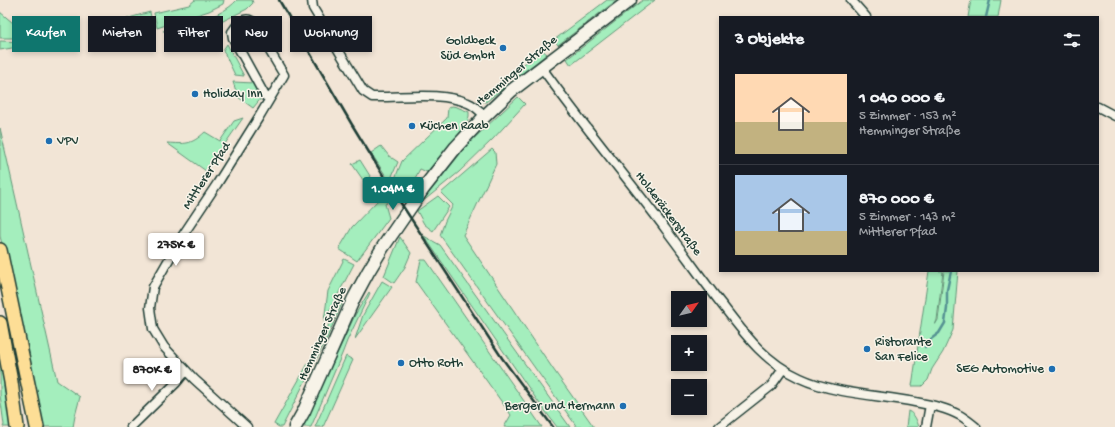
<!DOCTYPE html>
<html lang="de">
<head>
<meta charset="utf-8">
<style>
	:root { --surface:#171b24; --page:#242831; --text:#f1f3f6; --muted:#9ea1a6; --line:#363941; --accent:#0f766e }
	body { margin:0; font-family:"Gochi Hand",sans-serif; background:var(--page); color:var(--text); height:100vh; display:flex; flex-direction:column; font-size:15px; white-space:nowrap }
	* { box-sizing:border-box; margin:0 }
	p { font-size:13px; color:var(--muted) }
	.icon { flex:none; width:22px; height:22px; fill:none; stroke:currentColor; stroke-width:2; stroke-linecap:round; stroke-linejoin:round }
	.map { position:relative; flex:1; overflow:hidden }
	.details { position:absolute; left:719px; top:16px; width:380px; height:256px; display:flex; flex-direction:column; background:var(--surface); border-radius:0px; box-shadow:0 2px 6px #0003 }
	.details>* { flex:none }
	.hud { position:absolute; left:12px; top:16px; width:380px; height:36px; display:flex; gap:8px }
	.needle { width:26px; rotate:56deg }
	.controls { position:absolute; left:671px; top:291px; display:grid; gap:8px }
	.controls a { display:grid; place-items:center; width:36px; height:36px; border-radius:0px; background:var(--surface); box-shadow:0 2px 6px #0003; font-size:20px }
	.price { position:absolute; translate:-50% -34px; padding:0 9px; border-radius:4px; background:#fff; color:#222; font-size:13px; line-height:26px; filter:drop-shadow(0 1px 2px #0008) }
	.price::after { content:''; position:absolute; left:50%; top:24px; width:12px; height:9px; margin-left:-6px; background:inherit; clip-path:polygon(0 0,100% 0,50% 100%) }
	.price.on { background:var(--accent); color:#fff }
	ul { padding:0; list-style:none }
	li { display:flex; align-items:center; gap:12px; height:100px; padding:0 16px }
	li+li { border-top:1px solid var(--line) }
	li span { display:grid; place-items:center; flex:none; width:112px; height:80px; border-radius:0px; color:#555 }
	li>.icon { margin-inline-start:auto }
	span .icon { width:48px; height:48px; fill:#fffc; stroke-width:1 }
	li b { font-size:17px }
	h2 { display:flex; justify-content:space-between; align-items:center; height:48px; padding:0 16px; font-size:17px }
	.tag { padding:0 14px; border-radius:0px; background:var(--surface); box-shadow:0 2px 6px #0003; font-size:14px; line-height:36px }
	.tag.on { background:var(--accent); color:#fff }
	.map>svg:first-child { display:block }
	.green { fill:#a4eebd; stroke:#629678 }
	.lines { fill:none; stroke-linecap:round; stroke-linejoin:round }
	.stream { stroke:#559292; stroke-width:2.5 }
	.minor-casing { stroke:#1f3d34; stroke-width:11 }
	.secondary-casing { stroke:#1f3d34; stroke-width:15 }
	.primary-casing { stroke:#1f3d34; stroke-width:16 }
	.minor { stroke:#f7f3e8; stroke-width:8 }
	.secondary { stroke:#f7f3e8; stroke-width:12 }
	.primary { stroke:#fdde96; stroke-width:13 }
	.rail { stroke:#1f3d34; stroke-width:2.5 }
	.poi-dot { fill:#1f6fb2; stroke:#f7f3e8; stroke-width:1.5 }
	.labels { text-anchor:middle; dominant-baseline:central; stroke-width:3; stroke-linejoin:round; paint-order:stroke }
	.poi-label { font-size:13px; fill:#1f3d34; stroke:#f7f3e8; text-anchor:start }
	.street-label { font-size:13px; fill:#1f3d34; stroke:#f7f3e8 }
</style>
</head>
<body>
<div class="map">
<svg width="1115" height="427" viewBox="0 0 1115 427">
	<rect width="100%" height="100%" fill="#f2e5d6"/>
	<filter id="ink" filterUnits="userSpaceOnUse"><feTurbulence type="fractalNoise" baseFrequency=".025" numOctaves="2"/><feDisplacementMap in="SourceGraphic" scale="8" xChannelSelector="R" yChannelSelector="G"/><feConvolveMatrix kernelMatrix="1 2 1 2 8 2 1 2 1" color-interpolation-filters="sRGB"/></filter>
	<g filter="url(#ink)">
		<path class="green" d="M195 0H224L223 4 209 11 157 28 154 13 189 5Z
			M237 0H252L253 3 247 9 215 25 163 31C187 24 220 19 237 0Z
			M607 0H617L558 45 554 40Z
			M643 0H655L571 65 567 59Z
			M971 0H985V1L986 0H1001L998 17H968Z
			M0 12 25 33V38H0Z
			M150 12 153 28 90 38V29Z
			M202 32H221L216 45 210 46Z
			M0 41 28 42 30 45 0 50Z
			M227 44 244 76 235 75 223 50Z
			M542 50 547 54 515 79 511 74Z
			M503 80 508 84 486 102 479 101Z
			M233 82 254 83 263 96 253 108 238 97Z
			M518 97 525 104 493 139 459 172 421 203 468 144Z
			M452 106 457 107 469 112V116L467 124 427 172 420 169 406 195 398 184 396 176 402 161 447 118 448 108Z
			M243 118 206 171 167 143C186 144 191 145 205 132L220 141 234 121Z
			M0 128 57 381 80 397 75 416 73 427H42L38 401 0 236Z
			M381 146 389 156 398 162 392 176 396 187 403 198 401 199 371 153Z
			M492 149 495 152 496 164 463 235 553 369 594 427H577L440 235 445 221 453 205 441 193Z
			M360 160 387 203 385 204 389 218 357 261 339 249 352 227 379 199 368 187 352 164Z
			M438 196 449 207 433 231 424 224 417 211Z
			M424 236 440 245 570 427H557L537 400Z
			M400 237 411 253 405 267 394 283 384 276Z
			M344 259 354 264 324 321 328 291Z
			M421 260H426L542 427H504L511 415 416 282Z
			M929 271H943L937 320 935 325 938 320 944 271H958L953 330 943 352 932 369 928 380 922 386H912Z
			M382 281 392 287 355 339 363 315Z
			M369 292 370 293 347 341 342 354 311 427H303L355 315Z
			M341 298 344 299 327 338 282 427H279L274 424 323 337Z
			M0 354 10 427H3L4 425 0 395Z
			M346 356 353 360 323 427H315Z
			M908 411C915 414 917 421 919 427H906Z"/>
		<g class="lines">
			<path class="stream" d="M986 17 990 0
				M925 347 931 339 939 333 945 323 947 308V290L951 271"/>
			<defs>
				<path id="minor" d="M312 0 313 8 363 91 372 97C401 98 441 91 468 103 474 105 480 111 485 116
					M851 0 866 17
					M542 68C582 124 626 176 667 231 686 256 704 282 723 306 746 336 765 362 800 378 834 394 878 395 915 402 931 405 947 408 961 416 966 419 971 423 976 427
					M1098 107 1115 116
					M131 427 176 383 186 371
					M247 427 194 379 164 347 153 329 150 308 153 287 183 235 217 184 259 117 284 75 252 21C243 16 237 25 232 32L233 38 265 96 270 98
					M719 427 771 386 783 369
					M926 427 930 405"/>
				<path id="secondary" d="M295 427 304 411 354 298 368 272 383 247 423 189 456 147 485 116 511 91 630 0"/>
				<path id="primary" d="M0 250 37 427
					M0 323 11 382 17 427"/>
			</defs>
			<use href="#minor" class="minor-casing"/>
			<use href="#secondary" class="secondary-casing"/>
			<use href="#primary" class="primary-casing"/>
			<use href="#minor" class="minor"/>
			<use href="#secondary" class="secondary"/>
			<use href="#primary" class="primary"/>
			<path class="rail" d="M279 0 351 123 389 185 502 358 553 427"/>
		</g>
	</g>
	<g class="poi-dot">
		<circle cx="503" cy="48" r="4"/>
		<circle cx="195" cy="94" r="4"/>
		<circle cx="412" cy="126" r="4"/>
		<circle cx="49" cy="141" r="4"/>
		<circle cx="867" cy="349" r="4"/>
		<circle cx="401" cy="363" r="4"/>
		<circle cx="1052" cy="369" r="4"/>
		<circle cx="623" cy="406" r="4"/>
	</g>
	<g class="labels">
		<g class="poi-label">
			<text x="495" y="41" text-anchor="end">Goldbeck<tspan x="495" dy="15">Süd GmbH</tspan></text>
			<text x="203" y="94">Holiday Inn</text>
			<text x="420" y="126">Küchen Raab</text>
			<text x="57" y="141">VPV</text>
			<text x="875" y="342">Ristorante<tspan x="875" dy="15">San Felice</tspan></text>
			<text x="409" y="363">Otto Roth</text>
			<text x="1044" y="369" text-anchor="end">SEG Automotive</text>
			<text x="615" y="406" text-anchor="end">Berger und Hermann</text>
		</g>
		<g class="street-label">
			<text transform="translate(517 71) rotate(-40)">Hemminger Straße</text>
			<text transform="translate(207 176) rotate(-57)">Mittlerer Pfad</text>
			<text transform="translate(668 214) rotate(53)">Holderäckerstraße</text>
			<text transform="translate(323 334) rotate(-66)">Hemminger Straße</text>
		</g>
	</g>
</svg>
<div class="controls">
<a><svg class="needle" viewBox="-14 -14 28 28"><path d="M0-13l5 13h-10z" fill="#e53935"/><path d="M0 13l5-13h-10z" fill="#9ea1a6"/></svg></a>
<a>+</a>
<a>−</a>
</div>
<b class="price on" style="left:393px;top:211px">1.04M €</b>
<b class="price" style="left:176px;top:267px">275K €</b>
<b class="price" style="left:152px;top:392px">870K €</b>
<div class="hud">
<a class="tag on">Kaufen</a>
<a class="tag">Mieten</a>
<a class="tag">Filter</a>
<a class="tag">Neu</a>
<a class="tag">Wohnung</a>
</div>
<section class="details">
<h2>3 Objekte<svg class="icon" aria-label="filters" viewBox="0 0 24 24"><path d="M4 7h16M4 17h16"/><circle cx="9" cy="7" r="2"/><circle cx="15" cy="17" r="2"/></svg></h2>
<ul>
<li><span style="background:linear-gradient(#ffd9b3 60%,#c2b280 0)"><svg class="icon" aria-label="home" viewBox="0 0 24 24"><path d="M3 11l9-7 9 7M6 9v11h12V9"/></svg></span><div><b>1 040 000 €</b><p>5 Zimmer · 153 m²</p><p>Hemminger Straße</p></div></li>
<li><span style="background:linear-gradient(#a9c7e8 70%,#c2b280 0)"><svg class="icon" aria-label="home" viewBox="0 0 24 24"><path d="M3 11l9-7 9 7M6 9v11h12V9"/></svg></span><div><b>870 000 €</b><p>5 Zimmer · 143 m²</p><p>Mittlerer Pfad</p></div></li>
</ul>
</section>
</div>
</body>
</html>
